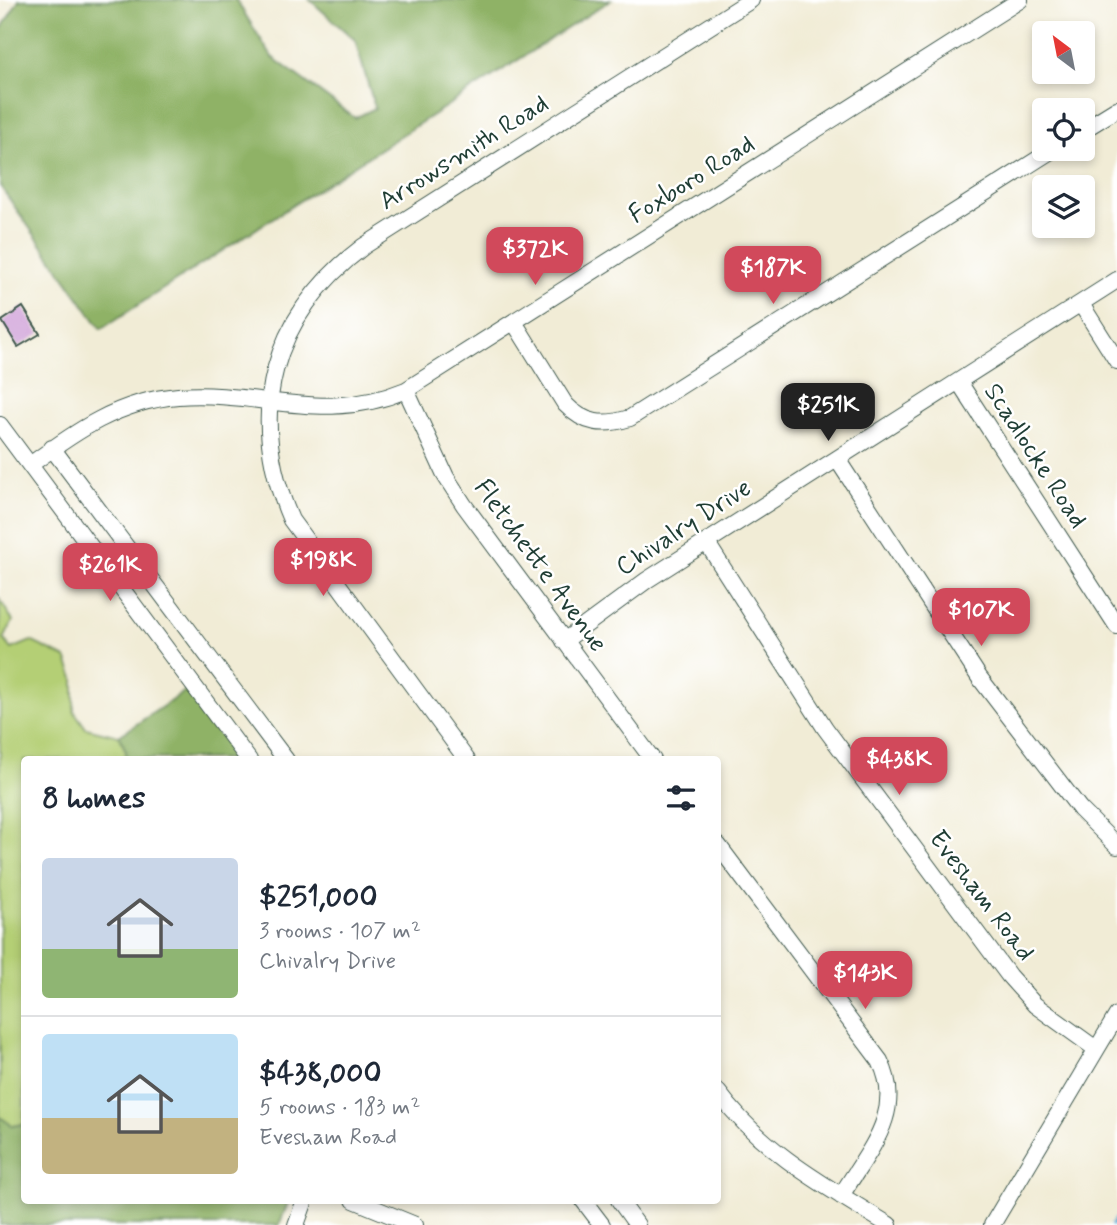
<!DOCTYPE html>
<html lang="en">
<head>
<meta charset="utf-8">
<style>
	:root { --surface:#fff; --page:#f6f6f7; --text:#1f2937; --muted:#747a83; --line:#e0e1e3; --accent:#d1495b }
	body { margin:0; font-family:Mynerve,sans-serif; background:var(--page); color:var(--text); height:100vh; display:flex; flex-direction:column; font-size:26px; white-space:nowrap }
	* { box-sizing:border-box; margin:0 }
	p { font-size:23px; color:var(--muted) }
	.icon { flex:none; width:38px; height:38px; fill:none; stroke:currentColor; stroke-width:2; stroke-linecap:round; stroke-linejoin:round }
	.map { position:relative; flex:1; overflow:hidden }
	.sheet { position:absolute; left:21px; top:756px; width:700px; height:448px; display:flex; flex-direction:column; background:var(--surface); border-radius:7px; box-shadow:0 4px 10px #0003 }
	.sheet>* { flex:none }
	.needle { width:46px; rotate:328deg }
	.fabs { position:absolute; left:1032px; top:21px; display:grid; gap:14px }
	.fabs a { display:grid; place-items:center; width:63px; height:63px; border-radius:7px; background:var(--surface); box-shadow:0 4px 10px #0003; font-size:35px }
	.price { position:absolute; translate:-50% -60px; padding:0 16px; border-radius:14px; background:var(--accent); color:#fff; font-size:23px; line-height:46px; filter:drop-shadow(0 2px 4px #0008) }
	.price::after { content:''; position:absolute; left:50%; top:42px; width:21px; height:16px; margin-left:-10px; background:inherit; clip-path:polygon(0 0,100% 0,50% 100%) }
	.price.on { background:#222; color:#fff }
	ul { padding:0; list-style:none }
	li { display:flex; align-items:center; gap:21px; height:175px; padding:0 21px }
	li+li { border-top:2px solid var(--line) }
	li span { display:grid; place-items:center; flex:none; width:196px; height:140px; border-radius:7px; color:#555 }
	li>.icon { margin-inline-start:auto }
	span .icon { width:84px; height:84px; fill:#fffc; stroke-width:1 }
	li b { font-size:30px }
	h2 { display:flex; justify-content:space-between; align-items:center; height:84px; padding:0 21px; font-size:30px }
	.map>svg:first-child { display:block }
	.green { fill:#b4cf75; stroke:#6a8654; stroke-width:2 }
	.forest { fill:#8fb266; stroke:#57784d; stroke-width:2 }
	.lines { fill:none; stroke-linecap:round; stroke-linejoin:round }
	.stream { stroke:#56a5d0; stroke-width:3.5 }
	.building { fill:#ce9ed7 }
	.minor-casing { stroke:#3e574c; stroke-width:18 }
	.minor { stroke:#fff; stroke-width:16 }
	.labels { text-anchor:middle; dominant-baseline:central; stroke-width:5; stroke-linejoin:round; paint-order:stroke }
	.street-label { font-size:26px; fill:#1f3d34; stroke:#fff }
</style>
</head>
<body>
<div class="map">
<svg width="1117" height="1225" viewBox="0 0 1117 1225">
	<rect width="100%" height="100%" fill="#fff"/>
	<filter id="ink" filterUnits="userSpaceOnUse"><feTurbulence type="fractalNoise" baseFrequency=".0143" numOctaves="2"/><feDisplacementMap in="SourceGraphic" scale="14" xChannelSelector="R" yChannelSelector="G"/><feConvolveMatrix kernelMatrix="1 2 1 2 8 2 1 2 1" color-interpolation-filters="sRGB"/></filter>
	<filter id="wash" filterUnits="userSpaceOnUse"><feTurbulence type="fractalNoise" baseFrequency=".00686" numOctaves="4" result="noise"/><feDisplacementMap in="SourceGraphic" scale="28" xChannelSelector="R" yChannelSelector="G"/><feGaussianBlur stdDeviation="1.57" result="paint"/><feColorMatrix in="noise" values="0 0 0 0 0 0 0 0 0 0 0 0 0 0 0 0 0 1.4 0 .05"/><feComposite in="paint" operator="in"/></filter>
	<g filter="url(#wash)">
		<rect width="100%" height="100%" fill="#f1ecd6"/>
		<path class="green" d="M0 600 13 621 4 639 12 649 31 641 66 658 74 678V711L86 728 119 736 126 751 125 759 24 760V1124L13 1126 0 1117Z"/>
		<path class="forest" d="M19 0H236L272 57 355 118 375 108 355 40 310 0H611L101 329 0 186V31Z
			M190 688 239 759H125L126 751 119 736Z
			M0 1117 13 1126 24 1124V1200L289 1201 279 1225H0Z"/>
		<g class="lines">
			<path class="stream" d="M1112 1225 1117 1217"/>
		</g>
		<g id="blocks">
			<path class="building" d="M23 307 40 334 18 347 2 321Z"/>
		</g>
	</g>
	<g filter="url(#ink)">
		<use href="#blocks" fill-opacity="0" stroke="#3e574c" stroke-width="2"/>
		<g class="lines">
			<defs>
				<path id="minor" d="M1083 130 1117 109
					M1081 304 1117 361
					M514 322 565 404C585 425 604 426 630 418L1054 149
					M959 382 1117 626
					M406 390 446 477 464 505 653 760
					M0 425 249 760
					M52 448 286 760
					M837 459 979 677 1080 809 1117 846
					M30 465C76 431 119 401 178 396 261 390 322 425 406 390L1020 0
					M707 543 825 728 1009 976 1035 1005 1096 1049
					M564 641 647 580 1117 280
					M467 760 291 520C245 413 271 316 364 246L751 0
					M718 845 880 1061C906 1113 867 1152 841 1196
					M718 1092C762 1152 827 1187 889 1225
					M354 1200 415 1225
					M583 1200 602 1225
					M619 1200 637 1225
					M296 1225 305 1200
					M992 1225 1117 1015"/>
			</defs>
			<use href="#minor" class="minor-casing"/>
			<use href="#minor" class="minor"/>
		</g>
	</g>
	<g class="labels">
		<g class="street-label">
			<text transform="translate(464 153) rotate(-32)">Arrowsmith Road</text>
			<text transform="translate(692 180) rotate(-32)">Foxboro Road</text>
			<text transform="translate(1035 456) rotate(57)">Scadlocke Road</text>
			<text transform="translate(684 528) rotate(-33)">Chivalry Drive</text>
			<text transform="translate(540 566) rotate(54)">Fletchette Avenue</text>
			<text transform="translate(981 896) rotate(53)">Evesham Road</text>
		</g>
	</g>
</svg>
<div class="fabs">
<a><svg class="needle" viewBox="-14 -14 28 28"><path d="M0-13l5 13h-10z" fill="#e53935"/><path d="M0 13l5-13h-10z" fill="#747a83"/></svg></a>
<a><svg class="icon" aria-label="locate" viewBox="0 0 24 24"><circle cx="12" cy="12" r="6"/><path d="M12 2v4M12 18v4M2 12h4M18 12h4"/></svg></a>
<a><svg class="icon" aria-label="layers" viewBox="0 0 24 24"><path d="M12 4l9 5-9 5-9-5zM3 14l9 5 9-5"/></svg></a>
</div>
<b class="price" style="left:535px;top:287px">$372K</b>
<b class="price" style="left:773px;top:306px">$187K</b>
<b class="price on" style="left:828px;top:443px">$251K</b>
<b class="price" style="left:323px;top:598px">$198K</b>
<b class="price" style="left:110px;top:603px">$261K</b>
<b class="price" style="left:981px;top:648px">$107K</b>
<b class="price" style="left:899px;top:797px">$438K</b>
<b class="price" style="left:865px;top:1011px">$143K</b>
<section class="sheet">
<h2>8 homes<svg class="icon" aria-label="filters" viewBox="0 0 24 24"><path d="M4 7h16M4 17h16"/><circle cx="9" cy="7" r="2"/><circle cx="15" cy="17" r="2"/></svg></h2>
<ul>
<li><span style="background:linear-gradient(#c9d6e8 65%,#8fb573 0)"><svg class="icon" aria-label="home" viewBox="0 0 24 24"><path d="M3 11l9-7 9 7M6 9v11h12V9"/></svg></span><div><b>$251,000</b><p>3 rooms · 107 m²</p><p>Chivalry Drive</p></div></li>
<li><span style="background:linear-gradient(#bfe0f5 60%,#c2b280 0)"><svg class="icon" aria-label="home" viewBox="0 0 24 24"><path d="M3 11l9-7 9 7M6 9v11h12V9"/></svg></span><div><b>$438,000</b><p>5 rooms · 183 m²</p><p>Evesham Road</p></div></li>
</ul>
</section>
</div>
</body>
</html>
